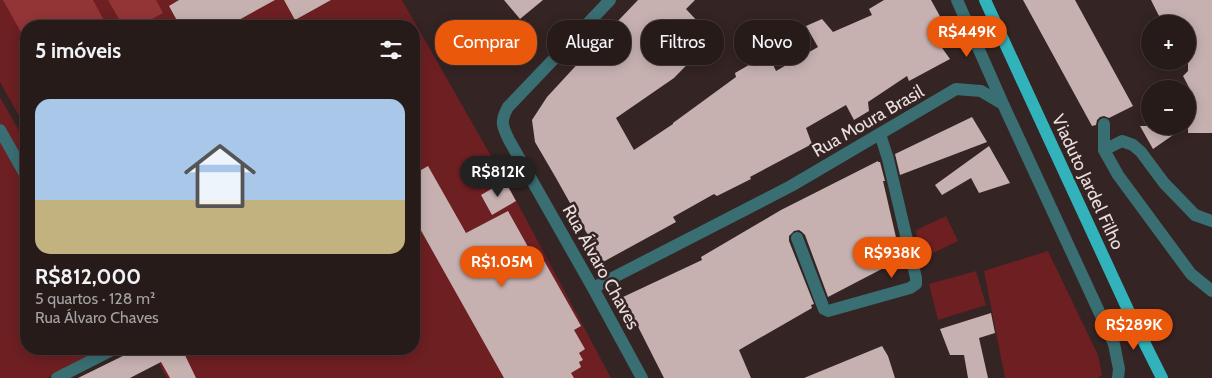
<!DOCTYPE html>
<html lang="pt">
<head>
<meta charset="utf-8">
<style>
	:root { --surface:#271b1a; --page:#2f2423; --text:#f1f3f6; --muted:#a4a1a2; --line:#433939; --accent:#ea580c }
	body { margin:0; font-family:Cabin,sans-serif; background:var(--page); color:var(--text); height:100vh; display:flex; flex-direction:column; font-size:19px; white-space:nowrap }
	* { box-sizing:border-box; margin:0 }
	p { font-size:16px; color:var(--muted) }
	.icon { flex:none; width:28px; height:28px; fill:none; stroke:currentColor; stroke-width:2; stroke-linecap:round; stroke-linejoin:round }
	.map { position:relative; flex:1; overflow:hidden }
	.details { position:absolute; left:20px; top:20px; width:400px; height:335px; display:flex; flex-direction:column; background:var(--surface); border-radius:20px; box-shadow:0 2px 12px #0003,0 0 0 1px var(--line) }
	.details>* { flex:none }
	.banner { position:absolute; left:435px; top:20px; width:475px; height:45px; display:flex; gap:10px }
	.controls { position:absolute; left:1141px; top:15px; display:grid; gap:10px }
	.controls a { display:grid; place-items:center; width:55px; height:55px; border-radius:50%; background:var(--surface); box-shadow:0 2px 12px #0003,0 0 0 1px var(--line); font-size:25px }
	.price { position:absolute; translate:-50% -42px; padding:0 11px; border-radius:18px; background:var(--accent); color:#fff; font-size:16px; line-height:32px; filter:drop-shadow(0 1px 2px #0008) }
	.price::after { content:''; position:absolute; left:50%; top:30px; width:15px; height:11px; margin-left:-8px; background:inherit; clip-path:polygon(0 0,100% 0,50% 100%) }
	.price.selected { background:#222; color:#fff }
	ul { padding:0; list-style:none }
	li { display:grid; align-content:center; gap:10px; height:265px; padding:0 15px }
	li+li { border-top:1px solid var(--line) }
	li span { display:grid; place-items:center; height:155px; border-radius:15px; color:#555 }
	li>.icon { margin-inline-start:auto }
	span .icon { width:90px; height:90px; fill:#fffc; stroke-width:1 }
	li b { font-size:21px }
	h2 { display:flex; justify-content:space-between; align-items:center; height:60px; padding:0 15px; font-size:21px }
	.chip { padding:0 18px; border-radius:20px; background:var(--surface); box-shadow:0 2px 12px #0003,0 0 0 1px var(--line); font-size:18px; line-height:45px }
	.chip.selected { background:var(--accent); color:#fff }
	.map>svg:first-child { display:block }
	.green { fill:#6d1f22 }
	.water { fill:#933537 }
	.building { fill:#c6b1b0 }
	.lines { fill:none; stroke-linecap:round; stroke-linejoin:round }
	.minor { stroke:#396e72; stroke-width:12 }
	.major { stroke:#32b2bb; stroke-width:12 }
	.labels { text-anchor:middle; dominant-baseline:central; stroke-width:5; stroke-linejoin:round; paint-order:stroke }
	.street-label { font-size:18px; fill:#eadfde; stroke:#342423 }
</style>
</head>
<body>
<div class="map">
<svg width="1212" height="378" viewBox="0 0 1212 378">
	<rect width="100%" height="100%" fill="#342423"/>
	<path class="green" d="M0 0H402L511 191 611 378H167L151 349H414V26H26V128L0 82Z
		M0 97 26 143V349H105L47 378H0Z
		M946 216 958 241 919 260 916 230Z
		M1048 251 1098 355 1102 375 1098 378H1005L984 271Z
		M976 271 986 305 938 320 929 284Z"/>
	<path class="water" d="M3 0H93L107 26H26V41Z
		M108 0H156L163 13 139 26H123Z"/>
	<path class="building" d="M179 0H275L228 26H180L169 6Z
		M284 0H331L295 20Z
		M504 0H543L520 19Z
		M638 0H695L686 9 713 38 674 78 616 118 634 150 673 124V123L736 77 735 73 768 54 776 71 818 47 806 26 822 19 833 32 872 15 869 9 884 0H931L952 38 940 45 950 59 909 81 907 76 868 102 869 111 854 120 846 105 806 128 812 144 750 177 751 179 717 196 714 194 673 217 676 222 603 262 556 178 535 142 532 120 547 97 595 45Z
		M1023 0H1075L1133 106 1109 118 1104 116 1100 117 1097 120 1096 125 1092 126Z
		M1151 0H1212V133H1188V103L1195 99 1183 76 1188 71V24H1163Z
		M972 117 987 142 900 175 895 154Z
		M1140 126H1186L1153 149Z
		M989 146 1010 183 979 193 971 178 942 195 935 185Z
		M878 161V162H880L885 181H883L901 259 828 297 805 235 802 232 799 230 794 231 789 236V241L814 304 811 305 812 308 739 350 751 378H664L623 297 702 260 701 257 781 210Z
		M428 166 466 233 508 211 532 254 538 250 581 326 574 330 585 349 579 353 583 360 579 362 581 367 571 373 574 378H504L414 218V174Z
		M505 181 516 201 492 215 481 195Z
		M991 313 995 333 979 338 988 378H968L964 355H950L940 329Z
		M882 346 888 356 895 378H804Z
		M137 349H188L183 351 196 378H170L161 362 130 378H78Z"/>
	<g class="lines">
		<path class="minor" d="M610 0 508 107C500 121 502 126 509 140L593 288 642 378
			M957 0 1003 104 1114 344 1119 369 1118 378
			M1104 124V150
			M0 130 26 176
			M1212 221 1195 215 1164 183 1141 152 1133 145 1122 141 1104 150 1118 175 1191 274 1212 291
			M797 238 824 309 828 311 910 288 916 284V278L888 159 880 134
			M593 288 791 186 956 89 981 91 1003 104
			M57 378 114 349"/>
		<path class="major" d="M985 0 1025 87 1129 312 1162 378"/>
	</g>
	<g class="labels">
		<g class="street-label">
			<text transform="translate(868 121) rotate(-30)">Rua Moura Brasil</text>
			<text transform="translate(1088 182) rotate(65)">Viaduto Jardel Filho</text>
			<text transform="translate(601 267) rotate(61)">Rua Álvaro Chaves</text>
		</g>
	</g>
</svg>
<div class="controls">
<a>+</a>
<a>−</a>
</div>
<b class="price" style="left:967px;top:58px">R$449K</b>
<b class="price selected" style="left:498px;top:198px">R$812K</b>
<b class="price" style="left:892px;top:279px">R$938K</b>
<b class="price" style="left:502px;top:288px">R$1.05M</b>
<b class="price" style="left:1134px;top:351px">R$289K</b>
<div class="banner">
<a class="chip selected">Comprar</a>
<a class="chip">Alugar</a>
<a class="chip">Filtros</a>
<a class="chip">Novo</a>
</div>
<section class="details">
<h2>5 imóveis<svg class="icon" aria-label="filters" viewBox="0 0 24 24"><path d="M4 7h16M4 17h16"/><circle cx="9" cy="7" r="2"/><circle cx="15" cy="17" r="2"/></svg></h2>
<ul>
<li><span style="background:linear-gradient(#a9c7e8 65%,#c2b280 0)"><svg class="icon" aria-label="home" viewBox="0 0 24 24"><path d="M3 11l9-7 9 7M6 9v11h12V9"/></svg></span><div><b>R$812,000</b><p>5 quartos · 128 m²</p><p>Rua Álvaro Chaves</p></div></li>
</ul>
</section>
</div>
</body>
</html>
